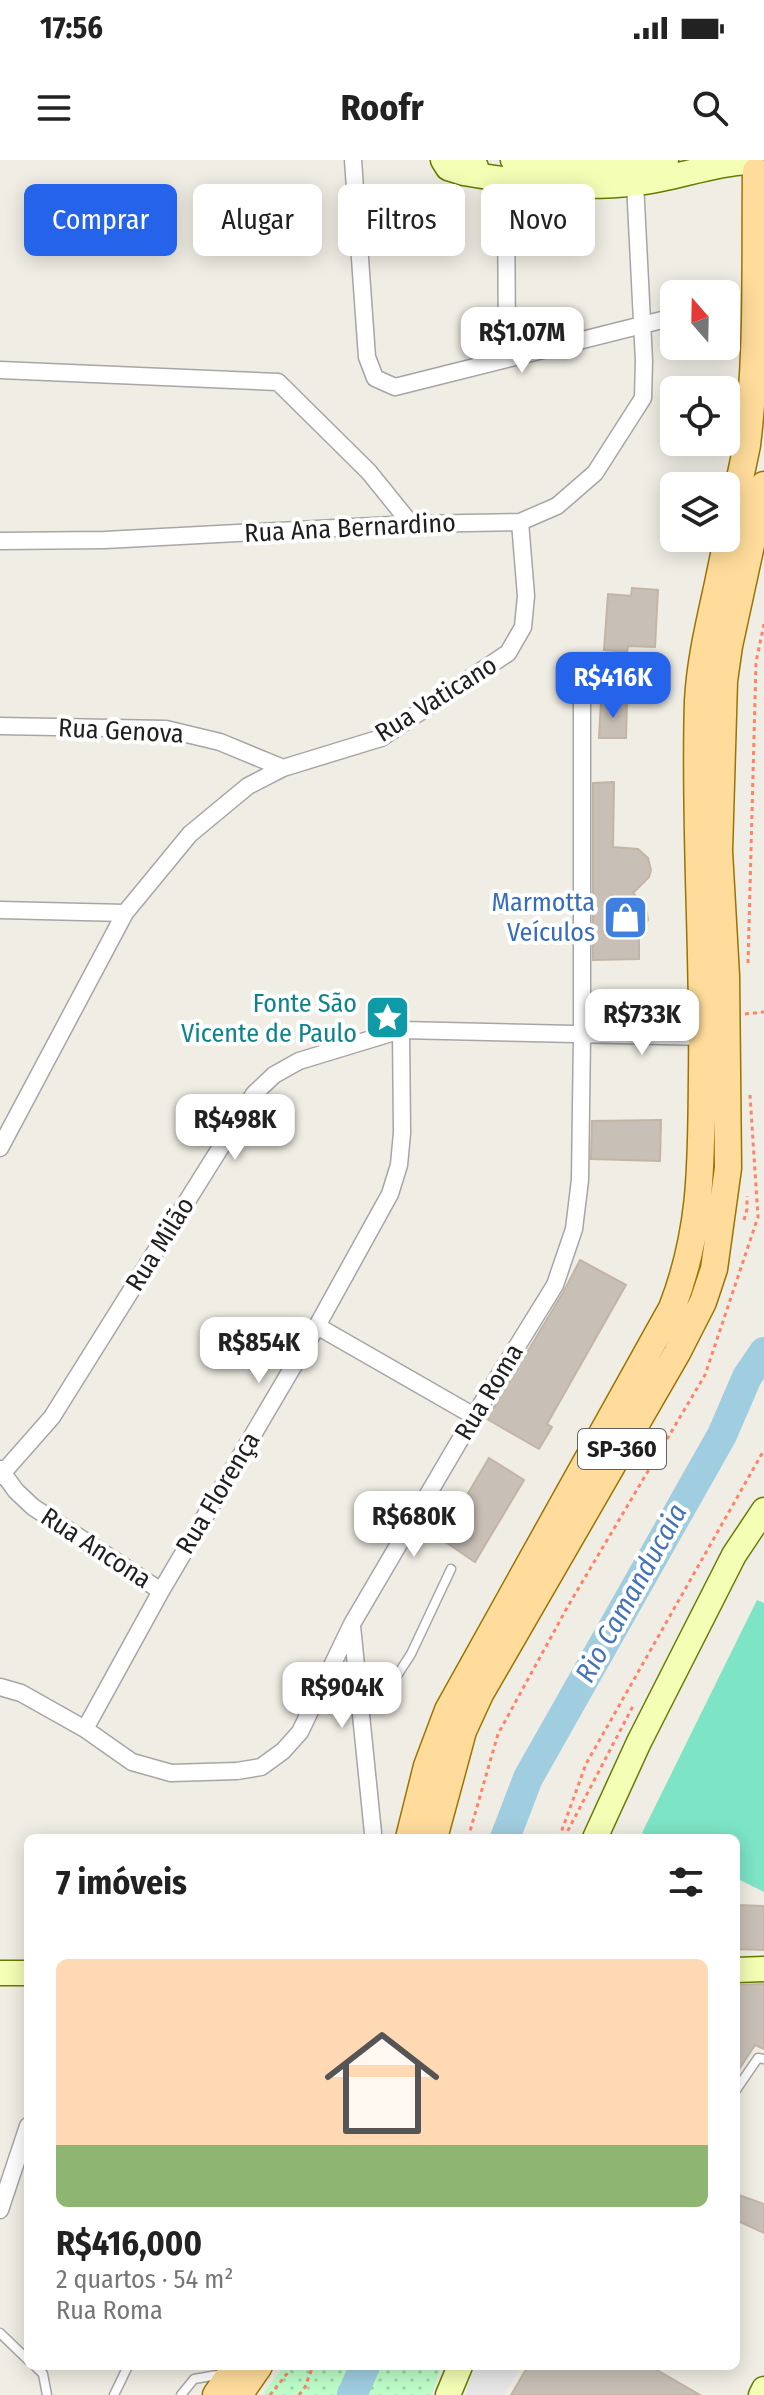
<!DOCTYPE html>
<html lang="pt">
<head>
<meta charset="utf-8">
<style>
	:root { --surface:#fff; --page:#f2f2f2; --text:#222; --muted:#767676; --accent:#2563eb }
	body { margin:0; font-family:"Fira Sans Condensed",sans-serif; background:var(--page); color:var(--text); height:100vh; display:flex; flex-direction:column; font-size:30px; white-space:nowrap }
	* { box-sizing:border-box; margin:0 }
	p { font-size:26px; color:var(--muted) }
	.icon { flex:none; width:44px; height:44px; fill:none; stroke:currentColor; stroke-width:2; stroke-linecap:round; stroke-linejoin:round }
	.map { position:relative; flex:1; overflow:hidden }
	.details { position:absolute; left:24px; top:1674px; width:716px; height:536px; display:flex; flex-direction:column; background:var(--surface); border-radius:12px; box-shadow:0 4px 20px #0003 }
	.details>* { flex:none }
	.hud { position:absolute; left:24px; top:24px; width:716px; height:72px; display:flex; gap:16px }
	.needle { width:52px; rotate:340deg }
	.buttons { position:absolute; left:660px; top:120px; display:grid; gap:16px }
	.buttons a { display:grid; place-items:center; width:80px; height:80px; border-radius:12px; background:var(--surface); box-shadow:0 4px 20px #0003; font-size:40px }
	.price { position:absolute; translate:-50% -68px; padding:0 18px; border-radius:16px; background:#fff; color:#222; font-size:26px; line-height:52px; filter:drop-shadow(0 2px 4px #0008) }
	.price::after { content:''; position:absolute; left:50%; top:48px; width:24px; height:18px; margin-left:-12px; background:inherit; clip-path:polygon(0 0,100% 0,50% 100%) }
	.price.selected { background:var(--accent); color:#fff }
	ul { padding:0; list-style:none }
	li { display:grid; align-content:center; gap:16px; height:424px; padding:0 32px }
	li span { display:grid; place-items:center; height:248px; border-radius:12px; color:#555 }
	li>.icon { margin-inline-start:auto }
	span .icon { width:144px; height:144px; fill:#fffc; stroke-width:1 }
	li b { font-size:34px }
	h2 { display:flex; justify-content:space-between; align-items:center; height:96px; padding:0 32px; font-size:34px }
	.chip { padding:0 28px; border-radius:12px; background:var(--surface); box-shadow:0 4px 20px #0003; font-size:28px; line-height:72px }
	.chip.selected { background:var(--accent); color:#fff }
	.status { display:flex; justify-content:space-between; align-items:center; height:56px; padding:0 40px; background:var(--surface); direction:ltr }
	.status svg { height:22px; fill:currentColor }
	header { display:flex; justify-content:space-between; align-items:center; height:104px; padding:0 32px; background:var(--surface); font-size:36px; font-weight:700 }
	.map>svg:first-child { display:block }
	.park { fill:url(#park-dots) }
	.pitch { fill:#7de5c6 }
	.parking { fill:#e7e7e7 }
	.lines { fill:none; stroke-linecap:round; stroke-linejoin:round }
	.river { stroke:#a1cde1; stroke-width:30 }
	.building { fill:#c8c0b7; stroke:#c3b5a5; stroke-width:2 }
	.lane-casing { stroke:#a6a6a6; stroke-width:11 }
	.street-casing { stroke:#a6a6a6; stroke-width:19 }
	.secondary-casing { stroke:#647c00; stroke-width:27 }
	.primary-casing { stroke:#9a7400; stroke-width:29 }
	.path { stroke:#ff8367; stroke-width:3; stroke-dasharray:4 4; stroke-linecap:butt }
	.lane { stroke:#fff; stroke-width:8 }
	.street { stroke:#fff; stroke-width:16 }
	.secondary { stroke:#f4feb5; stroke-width:24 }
	.primary { stroke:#ffdc9b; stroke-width:26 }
	.labels { text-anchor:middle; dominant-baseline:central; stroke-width:8; stroke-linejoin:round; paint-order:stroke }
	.shield { fill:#fff; stroke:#626262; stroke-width:2 }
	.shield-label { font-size:24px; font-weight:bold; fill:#1f1f1f }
	.street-label { font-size:26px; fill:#1f1f1f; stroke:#fff }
	.shop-label { font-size:26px; fill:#366cbe; stroke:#fff; text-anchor:end }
	.culture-label { font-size:26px; fill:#0d838f; stroke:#fff; text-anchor:end }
	.water-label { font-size:28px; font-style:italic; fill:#4473b6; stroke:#fff }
</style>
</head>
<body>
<div class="status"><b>17:56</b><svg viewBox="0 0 49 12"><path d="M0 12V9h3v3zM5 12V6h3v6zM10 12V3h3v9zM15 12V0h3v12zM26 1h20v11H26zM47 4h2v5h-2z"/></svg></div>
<header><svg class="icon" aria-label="menu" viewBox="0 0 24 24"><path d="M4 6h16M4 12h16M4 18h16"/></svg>Roofr<svg class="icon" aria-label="search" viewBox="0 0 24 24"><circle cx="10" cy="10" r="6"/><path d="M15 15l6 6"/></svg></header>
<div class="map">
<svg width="764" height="2235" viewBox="0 0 764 2235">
	<defs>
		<pattern id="park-dots" width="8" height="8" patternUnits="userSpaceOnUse" patternTransform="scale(2)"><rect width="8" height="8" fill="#befdc9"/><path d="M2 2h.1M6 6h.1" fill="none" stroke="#a3d8ac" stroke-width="1.8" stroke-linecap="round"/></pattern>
	</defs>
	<rect width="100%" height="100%" fill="#f0ede4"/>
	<path class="park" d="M284 2206H442L431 2235H262Z"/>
	<path class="pitch" d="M757 1440 764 1443V1732L736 1718V1678H653L642 1673Z"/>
	<path class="parking" d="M474 2206H522L504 2235H465Z"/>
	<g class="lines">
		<path class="river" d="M505 1678 528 1618 722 1275 747 1217 764 1192
			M352 2235 365 2206"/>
	</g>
	<path class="building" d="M632 428 658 430 655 487 628 486 627 492 604 490 608 434 631 436Z
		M601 541H627L626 578H599Z
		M614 622 613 687 638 689 648 698 651 710 649 717 633 733 646 747 648 760 639 776V799L593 800V623Z
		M661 960 660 1001 591 999 592 961Z
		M580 1100 626 1125 547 1264 552 1267 539 1289 487 1259 564 1131Z
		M489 1298 524 1320 475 1402 441 1379Z
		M736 1745 764 1746V1790L736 1789Z
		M764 1824V1889L755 1885 736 1914V1825Z
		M736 2034 764 2044V2073L736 2060Z
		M528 2206H650L700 2235H511Z"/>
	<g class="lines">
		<defs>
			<path id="lane" d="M361 1550 398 1514 411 1494 451 1409
				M736 1930 758 1898 764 1899
				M0 2173 28 2200
				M35 2206 43 2214 47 2235
				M114 2235 128 2206
				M181 2235 194 2219 223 2214"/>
			<path id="street" d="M353 0 367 197 375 218 395 227 674 157
				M506 20 507 198
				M726 146 730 145
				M0 210 278 222 369 312 411 364
				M0 381 105 380 411 364 520 362 557 346 595 313 643 238 644 201 635 23
				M0 566 166 569 220 582 283 608
				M0 750 125 753
				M0 988 125 753 190 674 248 626 283 608 381 578 508 493 523 467 526 436 520 362
				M317 1166 474 1256
				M0 1309 16 1331 33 1347 161 1431
				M0 1316 52 1257 254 934 274 915 299 901 401 870 709 877
				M352 1466 373 1673
				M0 1527 21 1533 85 1569 132 1602 171 1613 237 1611 261 1607 283 1591 300 1572 352 1464 474 1256 555 1125 574 1069 580 1020 582 876V527
				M85 1569 161 1431 317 1166 390 1034 399 1005 402 973 401 870
				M0 2050 28 1966"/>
			<path id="secondary" d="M443 0 448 8 464 13 476 7
				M513 0C558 14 622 14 666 0
				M464 13C521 23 579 30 637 23 675 19 710 4 747 2
				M595 1678 639 1582 734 1395 764 1350
				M736 1810 764 1809
				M0 1813H28
				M448 2235 460 2206
				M761 2235 764 2229"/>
			<path id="primary" d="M409 1678 427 1606 448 1550 672 1148C703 1068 701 1001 702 916 704 791 694 666 698 541 700 502 709 465 717 428 727 380 737 333 747 285 758 195 755 102 756 11
				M434 1678 463 1571 480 1534 677 1193 703 1142 714 1109 728 1008 726 816 719 691 724 521 729 486 764 325
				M216 2235 236 2206
				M239 2235 259 2206"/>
		</defs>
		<use href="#lane" class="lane-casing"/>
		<use href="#street" class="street-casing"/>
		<use href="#secondary" class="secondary-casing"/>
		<use href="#primary" class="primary-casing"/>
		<path class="path" d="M748 803 756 502 764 464
			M745 854 764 852
			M744 1060 747 1049V1036
			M468 1678 498 1574 568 1446 705 1215 758 1057 750 935
			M559 1678 586 1604 764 1290
			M564 1678 633 1546
			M270 2235 293 2206
			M299 2235 305 2227 313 2206"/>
		<use href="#lane" class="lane"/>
		<use href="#street" class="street"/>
		<use href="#secondary" class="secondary"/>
		<use href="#primary" class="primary"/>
	</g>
	<defs>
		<symbol id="shop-square" viewBox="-11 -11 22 22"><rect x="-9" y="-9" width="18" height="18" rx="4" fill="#3f7fe0" stroke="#fff"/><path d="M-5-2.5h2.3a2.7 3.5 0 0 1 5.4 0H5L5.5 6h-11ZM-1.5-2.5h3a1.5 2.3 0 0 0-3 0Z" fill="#fff"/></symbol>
		<symbol id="sight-square" viewBox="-11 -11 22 22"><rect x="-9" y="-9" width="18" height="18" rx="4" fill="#0f9aa8" stroke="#fff"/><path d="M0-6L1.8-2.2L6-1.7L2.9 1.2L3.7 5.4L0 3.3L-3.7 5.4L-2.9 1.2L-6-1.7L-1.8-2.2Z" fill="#fff"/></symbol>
	</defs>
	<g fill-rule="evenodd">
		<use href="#shop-square" x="600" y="732" width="51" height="51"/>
		<use href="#sight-square" x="362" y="832" width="51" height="51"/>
	</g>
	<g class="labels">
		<rect class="shield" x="578" y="1269" width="88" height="40" rx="6"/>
		<g class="shield-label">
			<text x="622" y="1289">SP-360</text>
		</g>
		<g class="street-label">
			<text transform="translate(350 368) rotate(-3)">Rua Ana Bernardino</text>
			<text transform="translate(436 539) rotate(-32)">Rua Vaticano</text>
			<text transform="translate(121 571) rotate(3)">Rua Genova</text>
			<text transform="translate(160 1084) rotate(-58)">Rua Milão</text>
			<text transform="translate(489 1232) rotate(-59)">Rua Roma</text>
			<text transform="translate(218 1333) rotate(-59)">Rua Florença</text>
			<text transform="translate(96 1388) rotate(33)">Rua Ancona</text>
		</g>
		<g class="shop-label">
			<text x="595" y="742">Marmotta<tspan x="595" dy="30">Veículos</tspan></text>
		</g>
		<g class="culture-label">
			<text x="357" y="843">Fonte São<tspan x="357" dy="30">Vicente de Paulo</tspan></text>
		</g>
		<g class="water-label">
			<text transform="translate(631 1433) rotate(-61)">Rio Camanducaia</text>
		</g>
	</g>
</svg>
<div class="buttons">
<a><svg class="needle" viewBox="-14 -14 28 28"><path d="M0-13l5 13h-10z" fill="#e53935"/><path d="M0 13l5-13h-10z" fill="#767676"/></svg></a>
<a><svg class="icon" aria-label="locate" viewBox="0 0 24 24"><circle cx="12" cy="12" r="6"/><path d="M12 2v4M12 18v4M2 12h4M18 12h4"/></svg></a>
<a><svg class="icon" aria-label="layers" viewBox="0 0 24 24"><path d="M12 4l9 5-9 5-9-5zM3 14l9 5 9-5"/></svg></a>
</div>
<b class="price" style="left:522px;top:215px">R$1.07M</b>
<b class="price selected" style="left:613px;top:560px">R$416K</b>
<b class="price" style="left:642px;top:897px">R$733K</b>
<b class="price" style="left:235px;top:1002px">R$498K</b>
<b class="price" style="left:259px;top:1225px">R$854K</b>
<b class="price" style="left:414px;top:1399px">R$680K</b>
<b class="price" style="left:342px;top:1570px">R$904K</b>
<div class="hud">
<a class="chip selected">Comprar</a>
<a class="chip">Alugar</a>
<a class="chip">Filtros</a>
<a class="chip">Novo</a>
</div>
<section class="details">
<h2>7 imóveis<svg class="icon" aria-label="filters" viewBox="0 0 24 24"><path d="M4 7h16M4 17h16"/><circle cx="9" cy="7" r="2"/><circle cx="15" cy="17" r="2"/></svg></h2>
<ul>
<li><span style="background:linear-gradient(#ffd9b3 75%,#8fb573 0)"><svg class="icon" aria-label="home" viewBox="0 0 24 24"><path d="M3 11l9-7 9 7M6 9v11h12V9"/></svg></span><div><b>R$416,000</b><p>2 quartos · 54 m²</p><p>Rua Roma</p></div></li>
</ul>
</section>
</div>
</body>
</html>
